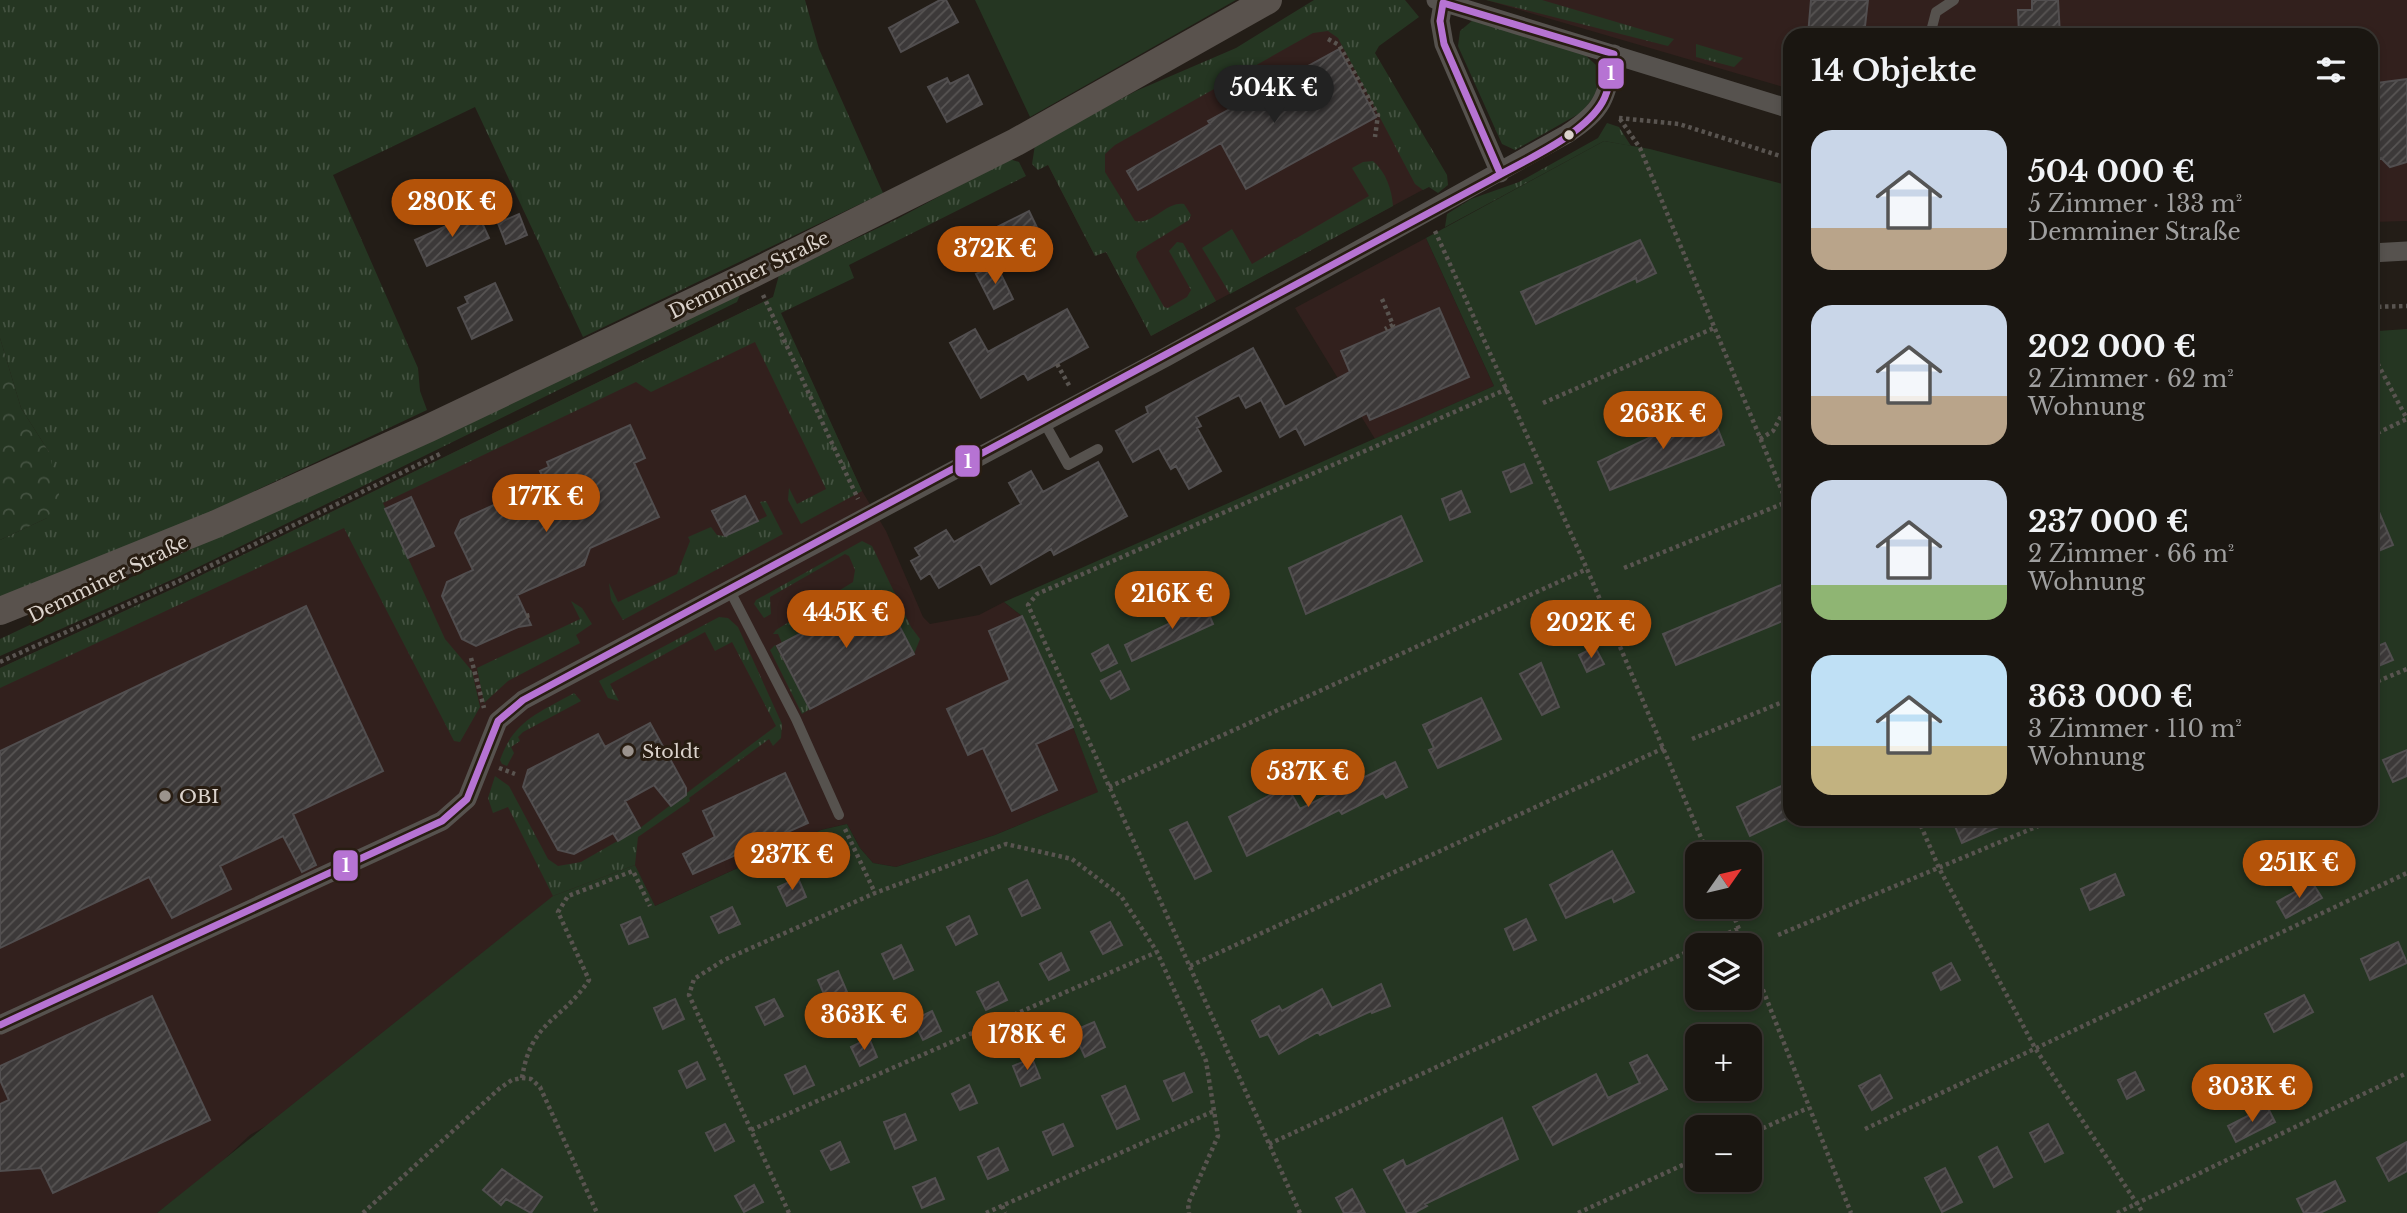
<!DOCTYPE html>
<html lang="de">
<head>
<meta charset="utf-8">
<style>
	:root { --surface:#1a1611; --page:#27231f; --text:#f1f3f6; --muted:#9f9f9f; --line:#383531; --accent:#b45309 }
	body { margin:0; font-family:"Libre Baskerville",serif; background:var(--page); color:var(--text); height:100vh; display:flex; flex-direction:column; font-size:26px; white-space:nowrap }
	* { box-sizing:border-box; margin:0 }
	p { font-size:23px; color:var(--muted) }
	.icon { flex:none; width:38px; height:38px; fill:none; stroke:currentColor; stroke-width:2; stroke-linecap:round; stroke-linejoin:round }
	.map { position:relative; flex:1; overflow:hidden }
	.side { position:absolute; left:1783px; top:28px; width:595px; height:798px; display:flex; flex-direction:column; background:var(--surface); border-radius:21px; box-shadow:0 4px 10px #0003,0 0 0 2px var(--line) }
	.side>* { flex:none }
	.needle { width:46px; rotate:56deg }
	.buttons { position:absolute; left:1685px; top:842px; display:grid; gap:14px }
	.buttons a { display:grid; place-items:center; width:77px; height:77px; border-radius:14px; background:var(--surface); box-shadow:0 4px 10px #0003,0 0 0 2px var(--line); font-size:35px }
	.price { position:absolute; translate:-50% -60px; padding:0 16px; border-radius:24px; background:var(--accent); color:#fff; font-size:23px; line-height:46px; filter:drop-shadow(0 2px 4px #0008) }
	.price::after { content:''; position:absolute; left:50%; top:42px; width:21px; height:16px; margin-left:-10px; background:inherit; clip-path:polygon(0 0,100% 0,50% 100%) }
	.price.selected { background:#222; color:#fff }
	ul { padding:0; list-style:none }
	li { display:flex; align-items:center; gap:21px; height:175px; padding:0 28px }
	li span { display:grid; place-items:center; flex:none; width:196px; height:140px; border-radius:21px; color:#555 }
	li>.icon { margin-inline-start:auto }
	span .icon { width:84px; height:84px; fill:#fffc; stroke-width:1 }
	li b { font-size:30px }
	h2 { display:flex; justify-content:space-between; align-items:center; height:84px; padding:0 28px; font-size:30px }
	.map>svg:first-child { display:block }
	.commercial { fill:#32201d }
	.grass { fill:url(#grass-tufts) }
	.forest { fill:url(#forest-crowns) }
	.green { fill:#253622; fill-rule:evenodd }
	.building { fill:url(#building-hatch); stroke:#514e4f; stroke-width:2 }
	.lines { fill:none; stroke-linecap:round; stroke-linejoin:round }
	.path { stroke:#595450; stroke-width:4.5; stroke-dasharray:3.5 3.5; stroke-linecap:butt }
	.lane { stroke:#56524e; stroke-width:10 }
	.street { stroke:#56524e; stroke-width:19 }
	.secondary { stroke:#59524d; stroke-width:28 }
	.bus-1-casing { stroke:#281d12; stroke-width:12 }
	.bus-1 { stroke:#b673d3; stroke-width:7 }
	.bus-dot { fill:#dbd3cc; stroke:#281d12; stroke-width:2.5 }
	.poi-dot { fill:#9b938d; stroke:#281d12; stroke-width:2.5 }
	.labels { text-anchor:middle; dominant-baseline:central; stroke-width:6; stroke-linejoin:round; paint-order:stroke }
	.street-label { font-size:19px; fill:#dbd3cc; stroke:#281d12 }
	.poi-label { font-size:19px; fill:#dbd3cc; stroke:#281d12; text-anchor:start }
	.line-badge { stroke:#281d12; stroke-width:2.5 }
	.badge-label { font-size:19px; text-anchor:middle; font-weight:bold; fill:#fff }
</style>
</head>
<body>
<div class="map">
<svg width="2407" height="1213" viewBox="0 0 2407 1213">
	<defs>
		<pattern id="grass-tufts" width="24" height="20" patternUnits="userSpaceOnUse" patternTransform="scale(1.75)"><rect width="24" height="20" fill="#253622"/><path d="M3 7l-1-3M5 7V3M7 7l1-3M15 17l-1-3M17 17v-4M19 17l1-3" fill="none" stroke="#445241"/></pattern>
		<pattern id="forest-crowns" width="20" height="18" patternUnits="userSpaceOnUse" patternTransform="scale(1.75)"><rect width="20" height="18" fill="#253622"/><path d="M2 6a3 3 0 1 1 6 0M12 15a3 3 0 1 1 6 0" fill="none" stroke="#445241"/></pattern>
		<pattern id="building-hatch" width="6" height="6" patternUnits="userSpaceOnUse" patternTransform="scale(1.75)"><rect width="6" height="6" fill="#3c3939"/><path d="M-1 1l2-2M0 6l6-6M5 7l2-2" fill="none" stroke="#585554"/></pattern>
	</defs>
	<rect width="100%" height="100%" fill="#231d17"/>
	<path class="commercial" d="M1486 0H2407V221L2371 222V35H1790V89Z
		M1342 6 1428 187 1151 336 1106 252 1095 256 1046 161Z
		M1426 238 1494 386 1375 439 1295 308Z
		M773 297 862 491 886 531 923 617 930 624 979 615 1004 602 1022 616 1073 727 1099 792 995 835 896 867 873 863 860 848 847 824 821 830 655 906 250 1135 210 1173 157 1213H0V668L181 585Z"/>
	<path class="grass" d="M0 0H805L819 49 883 193 583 337 475 107 333 175 418 368 420 391 427 410 208 513 0 603V540L47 518 49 452 21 408 0 338Z
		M1314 0H1405L1419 17 1379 46 1375 53 1447 175 1448 185 1438 193 1429 187 1423 190 1415 184 1338 38 1328 31 1313 33 1115 145 1105 154V172L1135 221C1154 225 1166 201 1184 204L1191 215 1189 220 1137 252 1136 257 1164 307 1168 308 1187 297 1191 290 1169 251 1177 242 1183 243 1216 301 1151 336 1106 252 1095 256 1048 165 1038 170 1032 164 1035 145 1136 91 1236 48Z
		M1486 0H1542L1674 39 1668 46Z
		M1473 20 1581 51 1596 65 1598 74 1596 94 1582 112 1515 150 1502 144 1458 46 1460 31Z
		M1696 44 1743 58 1734 67 1696 57Z
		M1607 123 1619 127 1631 146 1604 141 1445 227 1447 214 1471 199 1519 182 1598 138Z
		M1009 159 1019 162 1026 176 849 265 854 278 781 313 862 491 801 524 788 500 789 488 797 504 826 489 755 342 651 392 636 382 383 503 445 639 472 671 480 707 460 742 454 741 344 528 0 688V668L181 585 773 297 779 275 897 219Z
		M1373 161C1386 172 1392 190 1393 206L1230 294 1202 248 1232 229 1252 264 1369 196 1352 168 1363 162Z
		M742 290 737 302 178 577 0 656V639Z
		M766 501 783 534 623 620 611 600 609 583 618 602 677 574 690 541 688 537 711 527 717 535 725 536 767 516 760 502Z
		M862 541 872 546 911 627 920 639 914 654 880 591 782 643 778 634H773L776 630 853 582 855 570 849 556 845 554 770 597 771 614 764 618 754 604 756 600Z
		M571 601 582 608 592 624 576 635 580 643 508 681 484 703 477 668 580 619Z
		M719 617 728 618 738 627 782 724 781 738 773 746 769 739 689 798 690 801 638 837 635 865 553 896 508 807 493 813 488 798 495 776 509 786 548 859 558 866 581 862 640 828 776 726 732 642 715 651 705 632 610 684 619 701 608 698 599 681Z
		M775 645 810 709 802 714 770 650Z
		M574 693 581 701 523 732 518 737 520 741 511 747 514 753 507 766 502 764 500 760C514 720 539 713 574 693Z"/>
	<path class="forest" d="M0 338 21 408 49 452 60 499 47 518 0 540Z"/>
	<path class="green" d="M975 0H1236L1030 117Z
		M1604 141 1650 149 1790 186V819H2371V328L2378 331 2407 329V1213H157L553 896 635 865 655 906 821 830 847 824 860 848 873 863 896 867 995 835 1098 792 1073 727 1022 616 1004 602 1494 386 1426 238ZM1698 854H1750V906H1698ZM1698 945H1750V998H1698ZM1698 1036H1750V1088H1698ZM1698 1127H1750V1180H1698Z"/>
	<path class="building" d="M940 0H946L958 22 901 52 889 28Z
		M1811 0H1868L1864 35H1808Z
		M2032 0H2058L2060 35H2019L2018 10H2032Z
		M1339 49 1376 117 1246 189 1221 143 1138 190 1127 171 1210 124 1208 121Z
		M968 75 982 104 947 122 928 87 947 78 950 84Z
		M2407 79V162L2390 167 2381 158 2371 164V90L2377 83Z
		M1029 211 1044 242 1003 263 987 232Z
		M477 212 489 238 427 266 415 240Z
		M519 214 527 235 506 244 498 223Z
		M1640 240 1656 273 1637 282 1636 278 1536 324 1521 292Z
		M996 264 1013 299 994 309 976 274Z
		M495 283 512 320 472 339 458 308 468 303 465 297Z
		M1439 308 1469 377 1370 420 1367 413 1305 445 1296 428 1280 437 1261 400 1246 408 1239 395 1196 417 1201 426 1197 428 1221 471 1189 489 1176 466 1171 469 1159 448 1133 462 1116 431 1148 413 1146 407 1253 348 1285 407 1350 372 1341 351Z
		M1067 309 1088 347 1028 380 1024 373 981 398 950 343 975 329 988 352Z
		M1710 409 1724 445 1610 490 1598 462Z
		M630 425 645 458 634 463 659 517 590 548 584 565 517 595 531 625 518 627 476 646 462 639 442 596 447 582 473 570 455 533 461 520 509 498 516 515 553 498 540 471 549 467 547 462Z
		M1098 462 1127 516 1054 555 1051 549 991 584 980 564 939 588 930 573 921 579 911 561 920 556 915 548 946 530 954 542 1021 504 1009 483 1031 471 1043 492Z
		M1524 464 1532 483 1511 492 1503 472Z
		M1461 491 1470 512 1450 520 1442 499Z
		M2371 493 2393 545 2371 554Z
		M745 496 758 521 725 536 712 511Z
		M411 497 434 546 408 558 385 509Z
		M1401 516 1422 561 1306 614 1289 568Z
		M1781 585 1790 604V618L1676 665 1663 634Z
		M881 591 914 654 810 709 777 646Z
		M1202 598 1213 624 1132 661 1125 645 1187 615 1183 606Z
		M306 606 383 771 293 814 316 865 302 872 283 836 220 866 231 889 172 918 149 877 0 948V751Z
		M1022 616 1073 727 1036 744 1057 790 1012 811 983 748 968 755 947 709 1010 680 989 631Z
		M2385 643 2393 660 2371 669V649Z
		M1108 645 1117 663 1101 671 1092 654Z
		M1595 647 1604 664 1587 672 1579 655Z
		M1541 663 1559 707 1542 715 1520 674Z
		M1120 671 1129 689 1111 699 1101 681Z
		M1481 698 1501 739 1438 768 1429 750 1434 748 1423 725Z
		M650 723 686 788V795L671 806 654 785 625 801 640 828 618 841 613 833 574 854 558 850 523 787 528 770 598 734 605 747Z
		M2407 750V776L2393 782 2383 760Z
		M1395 762 1407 787 1386 798 1383 793 1342 814 1339 810 1247 856 1229 817 1287 786 1300 809Z
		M785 773 808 823 693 874 683 854 715 837 703 811Z
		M1790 782V817L1750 836 1737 807Z
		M1952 819H2017L1962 843Z
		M1187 822 1211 871 1195 879 1170 830Z
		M1612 851 1634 892 1614 902 1612 897 1566 918 1550 885Z
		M2115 874 2124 895 2090 910 2081 889Z
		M798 878 806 897 787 906 778 887Z
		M1027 880 1040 908 1022 916 1009 889Z
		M2312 882 2322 898 2286 918 2277 902Z
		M732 907 740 924 719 933 711 917Z
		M969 916 977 934 956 945 947 927Z
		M640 917 648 937 629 944 621 925Z
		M1526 919 1536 940 1514 950 1505 929Z
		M1110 922 1122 945 1103 954 1091 932Z
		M2398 942 2407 963 2370 980 2361 959Z
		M901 945 913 970 894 979 882 954Z
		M1061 953 1069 970 1049 980 1040 964Z
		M1951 963 1960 980 1941 990 1933 973Z
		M838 971 847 992 827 1001 818 980Z
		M998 982 1007 1000 986 1010 977 992Z
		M1381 984 1390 1006 1372 1013 1371 1011 1320 1035 1318 1032 1279 1054 1268 1034 1260 1037 1252 1021 1279 1006 1282 1011 1322 989 1332 1008Z
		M2304 995 2313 1012 2274 1032 2265 1014Z
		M152 996 210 1120 53 1193 41 1168 0 1171V1104L9 1100 0 1080V1066Z
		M675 999 684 1019 663 1029 654 1008Z
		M774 999 783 1016 765 1025 756 1007Z
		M932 1011 941 1031 923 1040 913 1020Z
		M1094 1022 1105 1047 1085 1057 1073 1031Z
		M869 1038 877 1057 860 1066 851 1047Z
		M1647 1055 1667 1089 1553 1145 1533 1107 1596 1074 1608 1098 1640 1083 1630 1063Z
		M1032 1058 1040 1078 1021 1086 1013 1066Z
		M697 1062 705 1079 687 1088 679 1071Z
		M805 1066 814 1085 794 1094 785 1075Z
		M2135 1072 2144 1090 2127 1099 2118 1080Z
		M1184 1073 1192 1092 1173 1101 1164 1081Z
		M1880 1075 1892 1098 1872 1110 1859 1086Z
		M969 1085 977 1103 960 1110 952 1094Z
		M1125 1086 1139 1119 1117 1129 1102 1096Z
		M2267 1106 2275 1122 2236 1142 2228 1126Z
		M905 1114 916 1140 895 1149 884 1122Z
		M1502 1118 1518 1159 1425 1204 1427 1206 1414 1213H1407L1384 1170 1403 1160 1406 1167Z
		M725 1124 734 1141 715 1151 706 1133Z
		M1063 1124 1073 1146 1053 1155 1043 1132Z
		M2048 1124 2063 1153 2045 1162 2030 1133Z
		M840 1142 849 1162 831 1170 821 1151Z
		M2407 1142V1171L2389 1181 2377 1158Z
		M1997 1147 2012 1177 1994 1187 1979 1157Z
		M998 1148 1008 1170 988 1179 978 1157Z
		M1945 1168 1962 1202 1942 1212 1925 1178Z
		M502 1169 542 1197 531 1213 506 1199 501 1205 483 1190Z
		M935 1178 944 1199 922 1208 913 1187Z
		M2335 1181 2345 1201 2320 1213H2304L2297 1199Z
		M754 1185 763 1202 744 1212 735 1196Z
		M1352 1189 1365 1213H1344L1336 1198Z"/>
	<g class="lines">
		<path class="path" d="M1328 39 1339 45 1378 115 1375 137
			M1619 118 1679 124 1790 159
			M1620 119 1640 148 1790 510
			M1435 231 1587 569 1708 854
			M763 295 858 499
			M1382 299 1393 325 1385 329
			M2371 307 2407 306
			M2371 351 2407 419
			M1057 364 1070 387
			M1543 403 1714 328
			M2371 436 2407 419
			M1760 439 1773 431 1790 400
			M1624 568 1787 502
			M526 616 531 615
			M471 658 484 708
			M0 662 179 581 442 453
			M2371 684 2407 669
			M1692 739 1790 699
			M499 768 515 774
			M1109 787 1587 569
			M1918 819 1939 868 2035 1048 2143 1213
			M845 829 875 893
			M1730 906 1745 945
			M1778 935 2055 819
			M1703 945 1739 928
			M1750 957 1851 1213
			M1190 966 1664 748
			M522 1078 531 1079 540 1087 597 1213
			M1865 1129 2407 873
			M751 1130 1157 952
			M1750 1134 1808 1108
			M1269 1144 1698 947
			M1002 1206 1005 1213
			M363 1213 500 1088 512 1080 522 1078C531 1020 561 1022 589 980L558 912 568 896 633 871 650 906
			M789 1213 689 995 694 979 724 960 875 893 1006 844 1072 859 1121 896 1157 952 1206 1061 1218 1136 1188 1204 1189 1213
			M986 1213 1214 1111
			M1300 1213 1028 605 1037 594 1507 389
			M1578 1213 1698 1158
			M2117 1213 2407 1073"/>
		<path class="lane" d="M1930 35 1936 12 1954 0
			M1044 422 1068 465 1098 449
			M729 589 796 719 839 815"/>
		<path class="street" d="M1436 0 1790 109
			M1443 3 1440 21 1444 44 1500 173
			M2371 253 2407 251
			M0 1025 442 821 467 799 498 721 523 700 1166 357 1567 134C1605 109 1606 98 1614 54"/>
		<path class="secondary" d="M0 611 216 524 429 428 748 276 1016 142 1268 0"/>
		<defs>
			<path id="bus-1" d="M0 1025 442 821 467 799 498 721 523 700 1492 179C1524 161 1579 137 1600 106 1610 92 1611 71 1614 54L1443 3 1440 21 1444 44 1500 173"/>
		</defs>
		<use href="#bus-1" class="bus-1-casing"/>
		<use href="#bus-1" class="bus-1"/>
	</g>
	<circle class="bus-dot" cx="1569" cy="135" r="6"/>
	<g class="poi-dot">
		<circle cx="628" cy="751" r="7"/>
		<circle cx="165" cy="796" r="7"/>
	</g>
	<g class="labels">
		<g class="street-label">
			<text transform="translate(749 275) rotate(-26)">Demminer Straße</text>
			<text transform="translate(108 579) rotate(-26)">Demminer Straße</text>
		</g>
		<g class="poi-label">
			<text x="642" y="751">Stoldt</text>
			<text x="179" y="796">OBI</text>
		</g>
	</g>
	<g class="line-badge">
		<rect x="1597" y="57" width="28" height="33" rx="7" fill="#b673d3"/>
		<rect x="954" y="444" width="27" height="34" rx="7" fill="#b673d3"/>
		<rect x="332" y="849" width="27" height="33" rx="7" fill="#b673d3"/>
	</g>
	<g class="badge-label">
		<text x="1611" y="80">1</text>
		<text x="968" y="468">1</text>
		<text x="346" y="872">1</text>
	</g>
</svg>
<div class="buttons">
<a><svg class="needle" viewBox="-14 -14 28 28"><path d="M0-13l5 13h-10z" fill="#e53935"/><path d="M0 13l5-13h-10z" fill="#9f9f9f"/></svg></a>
<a><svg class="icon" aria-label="layers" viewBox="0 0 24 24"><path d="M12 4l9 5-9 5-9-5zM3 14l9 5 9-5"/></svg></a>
<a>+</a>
<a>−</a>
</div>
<b class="price selected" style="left:1274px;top:125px">504K €</b>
<b class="price" style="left:452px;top:239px">280K €</b>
<b class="price" style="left:995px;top:286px">372K €</b>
<b class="price" style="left:1663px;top:451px">263K €</b>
<b class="price" style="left:546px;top:534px">177K €</b>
<b class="price" style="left:1172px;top:631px">216K €</b>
<b class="price" style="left:846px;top:650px">445K €</b>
<b class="price" style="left:1591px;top:660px">202K €</b>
<b class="price" style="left:1308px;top:809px">537K €</b>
<b class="price" style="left:792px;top:892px">237K €</b>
<b class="price" style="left:2299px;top:900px">251K €</b>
<b class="price" style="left:864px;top:1052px">363K €</b>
<b class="price" style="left:1027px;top:1072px">178K €</b>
<b class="price" style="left:2252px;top:1124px">303K €</b>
<section class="side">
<h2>14 Objekte<svg class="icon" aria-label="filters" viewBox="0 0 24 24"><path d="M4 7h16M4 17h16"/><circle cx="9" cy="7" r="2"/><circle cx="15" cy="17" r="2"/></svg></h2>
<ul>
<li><span style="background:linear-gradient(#c9d6e8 70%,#b9a48a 0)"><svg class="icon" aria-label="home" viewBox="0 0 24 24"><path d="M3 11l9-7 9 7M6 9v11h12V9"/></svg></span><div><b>504 000 €</b><p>5 Zimmer · 133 m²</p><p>Demminer Straße</p></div></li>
<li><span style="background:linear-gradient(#c9d6e8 65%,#b9a48a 0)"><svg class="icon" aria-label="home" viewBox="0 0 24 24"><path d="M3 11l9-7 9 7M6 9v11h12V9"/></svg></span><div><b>202 000 €</b><p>2 Zimmer · 62 m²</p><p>Wohnung</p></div></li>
<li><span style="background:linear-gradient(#c9d6e8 75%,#8fb573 0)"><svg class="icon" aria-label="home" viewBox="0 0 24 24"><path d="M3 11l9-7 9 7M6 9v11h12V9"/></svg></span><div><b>237 000 €</b><p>2 Zimmer · 66 m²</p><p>Wohnung</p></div></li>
<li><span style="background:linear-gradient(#bfe0f5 65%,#c2b280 0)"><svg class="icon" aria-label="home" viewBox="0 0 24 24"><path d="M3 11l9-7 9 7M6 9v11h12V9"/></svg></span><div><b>363 000 €</b><p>3 Zimmer · 110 m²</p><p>Wohnung</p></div></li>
</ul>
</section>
</div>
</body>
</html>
